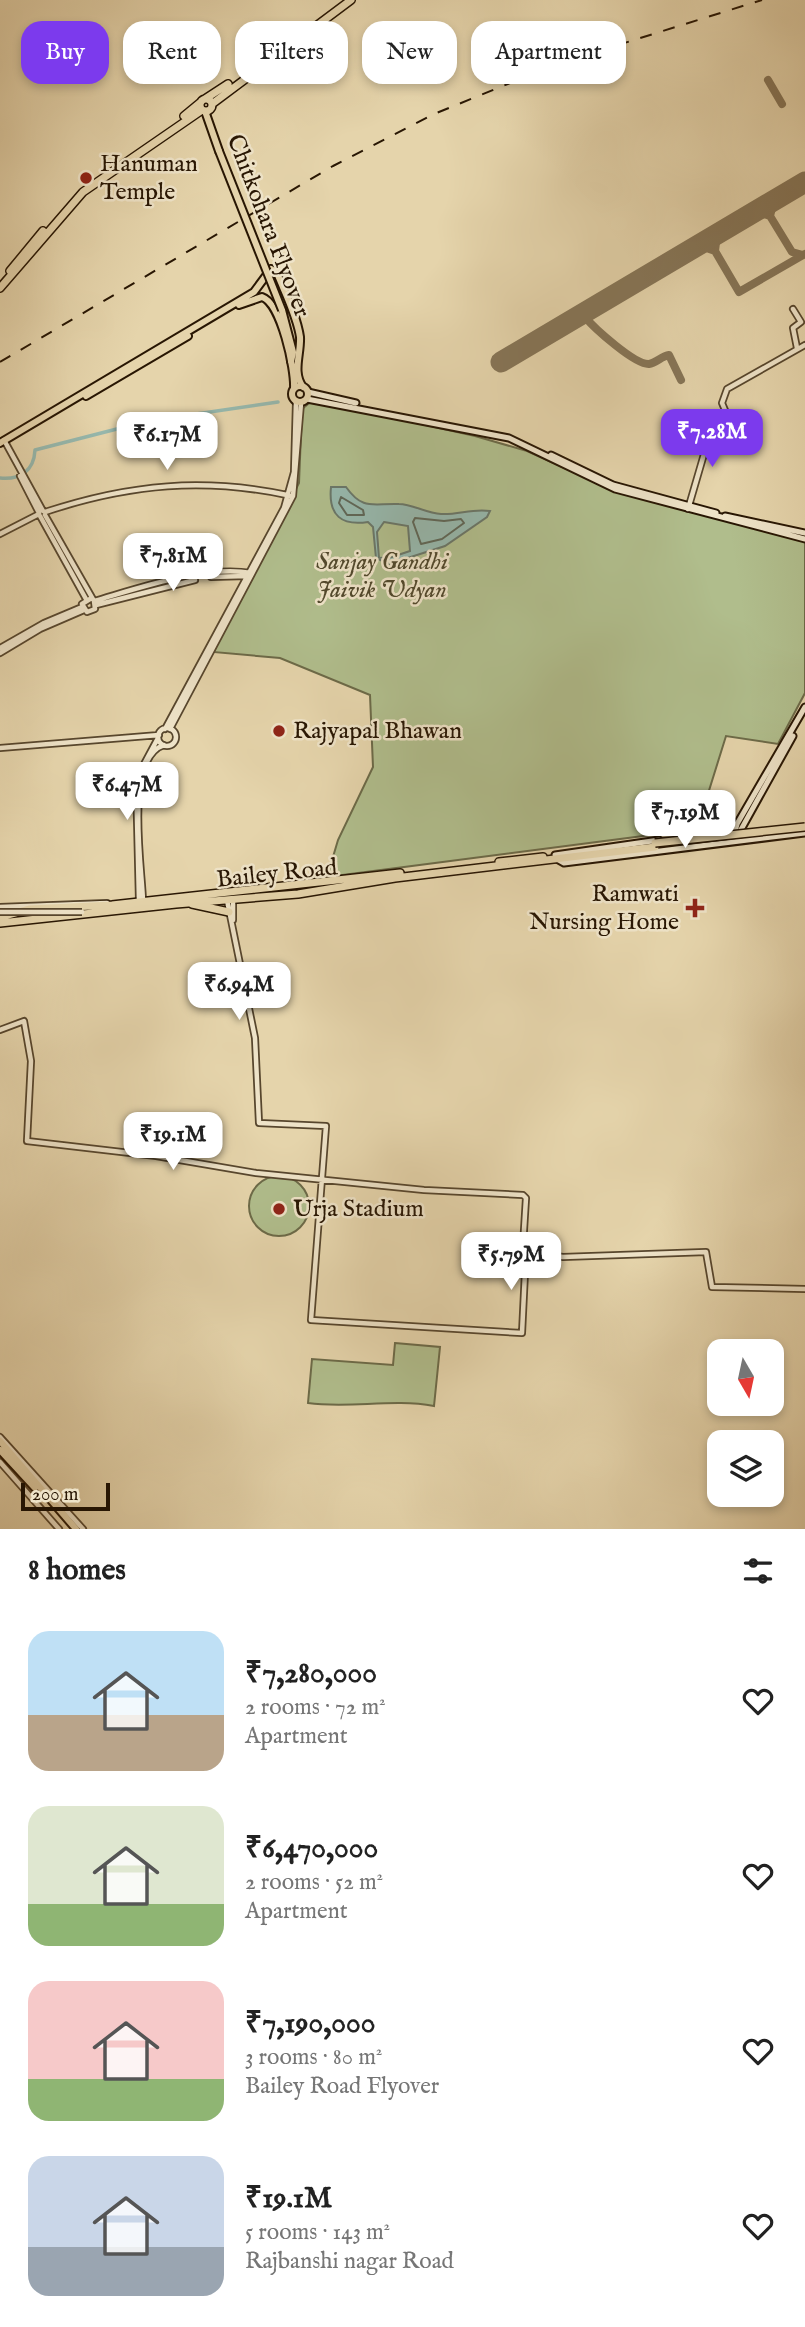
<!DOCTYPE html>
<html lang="en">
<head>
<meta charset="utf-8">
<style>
	:root { --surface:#fff; --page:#f2f2f2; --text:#222; --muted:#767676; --accent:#7c3aed }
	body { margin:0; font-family:"IM FELL English",serif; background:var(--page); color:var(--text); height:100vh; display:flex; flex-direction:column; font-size:26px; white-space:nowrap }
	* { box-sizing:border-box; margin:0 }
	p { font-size:23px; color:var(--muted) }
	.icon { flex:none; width:38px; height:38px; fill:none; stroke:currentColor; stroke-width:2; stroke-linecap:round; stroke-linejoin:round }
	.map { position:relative; height:1529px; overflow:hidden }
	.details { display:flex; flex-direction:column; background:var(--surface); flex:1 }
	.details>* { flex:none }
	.banner { position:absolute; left:21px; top:21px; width:763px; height:63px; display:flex; gap:14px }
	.needle { width:46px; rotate:171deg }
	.buttons { position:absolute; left:707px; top:1339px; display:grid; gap:14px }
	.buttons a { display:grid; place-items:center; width:77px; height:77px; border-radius:14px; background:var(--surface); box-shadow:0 4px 10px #0003; font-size:35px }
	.scale { position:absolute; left:21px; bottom:18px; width:89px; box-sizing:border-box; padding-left:7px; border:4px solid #281603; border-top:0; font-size:19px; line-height:24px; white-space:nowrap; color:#281603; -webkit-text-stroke:5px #eee3c8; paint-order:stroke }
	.price { position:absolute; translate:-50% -60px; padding:0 16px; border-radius:14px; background:#fff; color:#222; font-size:23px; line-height:46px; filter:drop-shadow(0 2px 4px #0008) }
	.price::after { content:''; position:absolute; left:50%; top:42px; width:21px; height:16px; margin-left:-10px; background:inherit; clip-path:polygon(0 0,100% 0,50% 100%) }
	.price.on { background:var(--accent); color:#fff }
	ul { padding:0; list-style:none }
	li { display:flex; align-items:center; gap:21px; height:175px; padding:0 28px }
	li span { display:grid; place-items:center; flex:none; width:196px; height:140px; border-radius:21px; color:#555 }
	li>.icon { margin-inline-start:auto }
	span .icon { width:84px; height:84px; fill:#fffc; stroke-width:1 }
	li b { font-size:30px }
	h2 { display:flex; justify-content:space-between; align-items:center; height:84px; padding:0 28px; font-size:30px }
	.chip { padding:0 24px; border-radius:21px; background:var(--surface); box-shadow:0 4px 10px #0003; font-size:24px; line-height:63px }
	.chip.on { background:var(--accent); color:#fff }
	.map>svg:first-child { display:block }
	.green { fill:#b0bd8c; stroke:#6c6a48; stroke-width:2 }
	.water { fill:#96b8ad; stroke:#6a7769; stroke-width:2; fill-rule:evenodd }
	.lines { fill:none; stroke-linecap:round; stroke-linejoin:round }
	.shore { stroke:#5f6758; stroke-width:2 }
	.canal { stroke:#96b8ad; stroke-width:3.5 }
	.taxiway { stroke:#867557; stroke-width:8 }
	.runway { stroke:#867557; stroke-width:21 }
	.tertiary-casing { stroke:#57462d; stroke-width:8 }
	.secondary-casing { stroke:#281603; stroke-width:9 }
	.primary-casing { stroke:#281603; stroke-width:10 }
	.trunk-casing { stroke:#281603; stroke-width:10 }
	.tertiary { stroke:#eee3c8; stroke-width:4.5 }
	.secondary { stroke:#eee3c8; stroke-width:5 }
	.primary { stroke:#e5d4ab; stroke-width:6 }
	.trunk { stroke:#e5d4ab; stroke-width:7 }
	.rail { stroke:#281603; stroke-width:2; stroke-dasharray:12 12; stroke-linecap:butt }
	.tertiary-bridge-casing { stroke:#57462d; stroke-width:8; stroke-linecap:butt }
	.primary-bridge-casing { stroke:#281603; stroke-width:10; stroke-linecap:butt }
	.trunk-bridge-casing { stroke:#281603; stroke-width:10; stroke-linecap:butt }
	.tertiary-bridge { stroke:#eee3c8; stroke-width:4.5 }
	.primary-bridge { stroke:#e5d4ab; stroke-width:6 }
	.trunk-bridge { stroke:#e5d4ab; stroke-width:7 }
	.poi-dot { fill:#8f2418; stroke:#eee3c8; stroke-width:2.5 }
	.labels { text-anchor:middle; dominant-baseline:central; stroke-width:5; stroke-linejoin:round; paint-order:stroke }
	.poi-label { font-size:24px; fill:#281603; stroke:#eee3c8; text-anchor:start }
	.street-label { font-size:24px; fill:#281603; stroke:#eee3c8 }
	.park-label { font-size:24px; font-style:italic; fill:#51482c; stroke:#eee3c8 }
</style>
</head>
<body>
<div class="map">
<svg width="805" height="1529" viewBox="0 0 805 1529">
	<rect width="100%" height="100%" fill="#e5d4ab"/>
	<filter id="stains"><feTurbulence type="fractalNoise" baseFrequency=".00286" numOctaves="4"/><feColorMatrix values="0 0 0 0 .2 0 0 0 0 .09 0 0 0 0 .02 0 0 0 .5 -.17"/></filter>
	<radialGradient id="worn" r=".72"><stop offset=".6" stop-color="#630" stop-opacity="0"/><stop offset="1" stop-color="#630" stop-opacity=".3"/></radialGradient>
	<path class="green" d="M313 400 475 436 527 451 620 493 805 538V693L778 744 726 736 697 829 327 877 338 840 373 767 370 695 280 658 213 652 299 483 302 409Z
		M249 1206a30 30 0 1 1 60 0a30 30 0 1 1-60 0Z
		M395 1343 440 1347 434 1406C392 1398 350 1409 308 1403L312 1359 393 1365Z"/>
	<path class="water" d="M331 487H346C363 511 373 503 399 504 412 504 426 513 441 514 458 515 473 508 490 511L487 517 445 546 389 564 376 558 373 527 368 522C342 526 328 516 331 487ZM384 522 408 526 410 551 392 557 379 558 377 532Z"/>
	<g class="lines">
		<path class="shore" d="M341 497 363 510 364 515H347L339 503Z
			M415 518 444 521 461 519 464 523 442 539 421 544 413 522Z"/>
		<path class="canal" d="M0 478C20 480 34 471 35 450L148 421 278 402"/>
		<path class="taxiway" d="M768 80 782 104
			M774 200 770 216 792 252 803 255
			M756 211 770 216
			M717 234 715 251 739 292 805 254
			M698 245 715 251
			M587 310 585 317C594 328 635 365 649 364 656 363 662 356 669 355L681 380"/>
		<path class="runway" d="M501 362 805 182"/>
		<defs>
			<path id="tertiary" d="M793 309 801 322 793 328 797 348
				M4 440 43 511
				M20 476 39 513
				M688 509 709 437 730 422 722 403 727 389 805 345
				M45 512C130 484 204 477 292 496
				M45 515 94 601 95 609 87 612 82 604 90 599
				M40 516 86 599
				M0 534 39 514
				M211 577 247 576
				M94 601C139 588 204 565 251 573
				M96 605 195 580
				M0 648 44 623 82 607
				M0 653 40 629 84 610
				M158 737a9 9 0 1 1 18 0a9 9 0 1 1-18 0Z
				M165 729 284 508 294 472 296 402
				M170 729 293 496 301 403
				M0 748 159 735
				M227 900 255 1038 259 1123 326 1126 311 1320 522 1333 526 1252
				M139 901 136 779 158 738
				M143 901C142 866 124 758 164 745
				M0 907 107 903
				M233 920V899
				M0 1030 24 1021 31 1061 27 1141 156 1156 256 1173 424 1190 523 1195 526 1198 523 1246 526 1252 563 1257 706 1252 712 1287 805 1289
				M0 1437 83 1529
				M0 1462 59 1529"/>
			<path id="secondary" d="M308 392 356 403
				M307 399 509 438 615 489 805 539
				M551 455 613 485 716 513
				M725 516 805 533
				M734 835 737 824 805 707
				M738 835 793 736
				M555 855 659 840
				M557 859 564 863 805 833"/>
			<path id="primary" d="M205 111 219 151
				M239 305 262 297C281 303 295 369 294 388
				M282 310 293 352 291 362
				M292 394a8 8 0 1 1 16 0a8 8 0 1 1-16 0Z
				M86 396 188 336
				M0 443 254 292 271 269 277 273C285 293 297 316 300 337 301 354 292 372 303 387
				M0 1441 76 1529
				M0 1450 35 1488"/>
			<path id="trunk" d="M205 99 228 84
				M200 105a6 6 0 1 1 12 0a6 6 0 1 1-12 0Z
				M212 104 351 0
				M184 116 201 102
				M10 271 43 231
				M0 288 83 192 202 110
				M499 862 543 857
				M192 904 229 912
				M0 917 30 909 112 905 400 873
				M0 923 176 904 298 894 395 878 655 847"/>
		</defs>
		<use href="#tertiary" class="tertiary-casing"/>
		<use href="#secondary" class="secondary-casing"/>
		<use href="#primary" class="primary-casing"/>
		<use href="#trunk" class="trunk-casing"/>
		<use href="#tertiary" class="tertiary"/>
		<use href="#secondary" class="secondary"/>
		<use href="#primary" class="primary"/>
		<use href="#trunk" class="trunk"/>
		<path class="rail" d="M0 362 333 166 434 114 557 64 762 0"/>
		<defs>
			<path id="tertiary-bridge" d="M0 912H82"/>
			<path id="primary-bridge" d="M219 151 282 310"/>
			<path id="trunk-bridge" d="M655 843 805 827"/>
		</defs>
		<use href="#tertiary-bridge" class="tertiary-bridge-casing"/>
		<use href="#primary-bridge" class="primary-bridge-casing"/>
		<use href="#trunk-bridge" class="trunk-bridge-casing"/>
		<use href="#tertiary-bridge" class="tertiary-bridge"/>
		<use href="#primary-bridge" class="primary-bridge"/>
		<use href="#trunk-bridge" class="trunk-bridge"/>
	</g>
	<g class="poi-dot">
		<circle cx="86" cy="178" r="7"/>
		<circle cx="279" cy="731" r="7"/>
		<path d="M691.5 897.5h7v7h7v7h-7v7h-7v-7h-7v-7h7z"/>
		<circle cx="279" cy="1209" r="7"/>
	</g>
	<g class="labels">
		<g class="poi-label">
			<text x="100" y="164">Hanuman<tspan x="100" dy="28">Temple</tspan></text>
			<text x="293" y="731">Rajyapal Bhawan</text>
			<text x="679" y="894" text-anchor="end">Ramwati<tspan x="679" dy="28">Nursing Home</tspan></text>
			<text x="293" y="1209">Urja Stadium</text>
		</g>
		<g class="street-label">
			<text transform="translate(268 226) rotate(69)">Chitkohara Flyover</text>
			<text transform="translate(277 874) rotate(-6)">Bailey Road</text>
		</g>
		<g class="park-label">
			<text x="382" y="562">Sanjay Gandhi<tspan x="382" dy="28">Jaivik Udyan</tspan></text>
		</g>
	</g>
	<rect width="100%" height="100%" filter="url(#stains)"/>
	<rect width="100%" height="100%" fill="url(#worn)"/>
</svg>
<div class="buttons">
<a><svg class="needle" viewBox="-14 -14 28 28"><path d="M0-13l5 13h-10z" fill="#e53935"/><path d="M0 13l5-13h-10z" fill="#767676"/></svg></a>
<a><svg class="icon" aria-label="layers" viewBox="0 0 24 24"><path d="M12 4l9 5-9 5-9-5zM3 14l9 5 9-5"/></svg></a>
</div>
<div class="scale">200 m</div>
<b class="price on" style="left:712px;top:469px">₹7.28M</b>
<b class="price" style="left:167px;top:472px">₹6.17M</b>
<b class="price" style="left:173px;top:593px">₹7.81M</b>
<b class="price" style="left:127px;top:822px">₹6.47M</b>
<b class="price" style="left:685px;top:850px">₹7.19M</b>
<b class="price" style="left:239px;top:1022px">₹6.94M</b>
<b class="price" style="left:173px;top:1172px">₹19.1M</b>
<b class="price" style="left:511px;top:1292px">₹5.79M</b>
<div class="banner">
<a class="chip on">Buy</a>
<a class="chip">Rent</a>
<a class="chip">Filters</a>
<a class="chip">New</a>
<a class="chip">Apartment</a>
</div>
</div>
<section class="details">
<h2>8 homes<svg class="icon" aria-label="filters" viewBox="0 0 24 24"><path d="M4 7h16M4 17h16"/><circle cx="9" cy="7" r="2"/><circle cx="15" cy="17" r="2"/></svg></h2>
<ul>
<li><span style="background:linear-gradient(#bfe0f5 60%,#b9a48a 0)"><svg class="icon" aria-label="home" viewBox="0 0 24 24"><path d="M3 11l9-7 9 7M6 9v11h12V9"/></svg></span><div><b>₹7,280,000</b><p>2 rooms · 72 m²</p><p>Apartment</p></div><svg class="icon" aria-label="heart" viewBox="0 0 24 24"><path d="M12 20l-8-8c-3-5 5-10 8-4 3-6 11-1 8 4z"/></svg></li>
<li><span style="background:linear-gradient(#dfe7d0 70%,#8fb573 0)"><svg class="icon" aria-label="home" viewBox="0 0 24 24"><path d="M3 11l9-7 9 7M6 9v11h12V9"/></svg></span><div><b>₹6,470,000</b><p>2 rooms · 52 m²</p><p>Apartment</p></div><svg class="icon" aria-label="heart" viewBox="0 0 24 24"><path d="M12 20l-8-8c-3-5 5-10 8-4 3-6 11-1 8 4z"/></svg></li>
<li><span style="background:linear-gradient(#f6c9c9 70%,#8fb573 0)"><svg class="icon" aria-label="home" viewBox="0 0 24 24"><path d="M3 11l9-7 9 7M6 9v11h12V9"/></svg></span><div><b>₹7,190,000</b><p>3 rooms · 80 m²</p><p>Bailey Road Flyover</p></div><svg class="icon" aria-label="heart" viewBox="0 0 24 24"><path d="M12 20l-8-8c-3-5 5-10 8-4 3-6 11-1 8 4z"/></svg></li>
<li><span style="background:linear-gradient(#c9d6e8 65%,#9aa5b1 0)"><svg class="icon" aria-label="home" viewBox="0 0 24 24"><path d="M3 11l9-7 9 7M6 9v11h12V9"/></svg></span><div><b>₹19.1M</b><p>5 rooms · 143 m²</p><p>Rajbanshi nagar Road</p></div><svg class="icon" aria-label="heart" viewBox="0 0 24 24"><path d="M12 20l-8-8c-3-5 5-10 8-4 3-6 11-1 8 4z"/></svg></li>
</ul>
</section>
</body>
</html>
